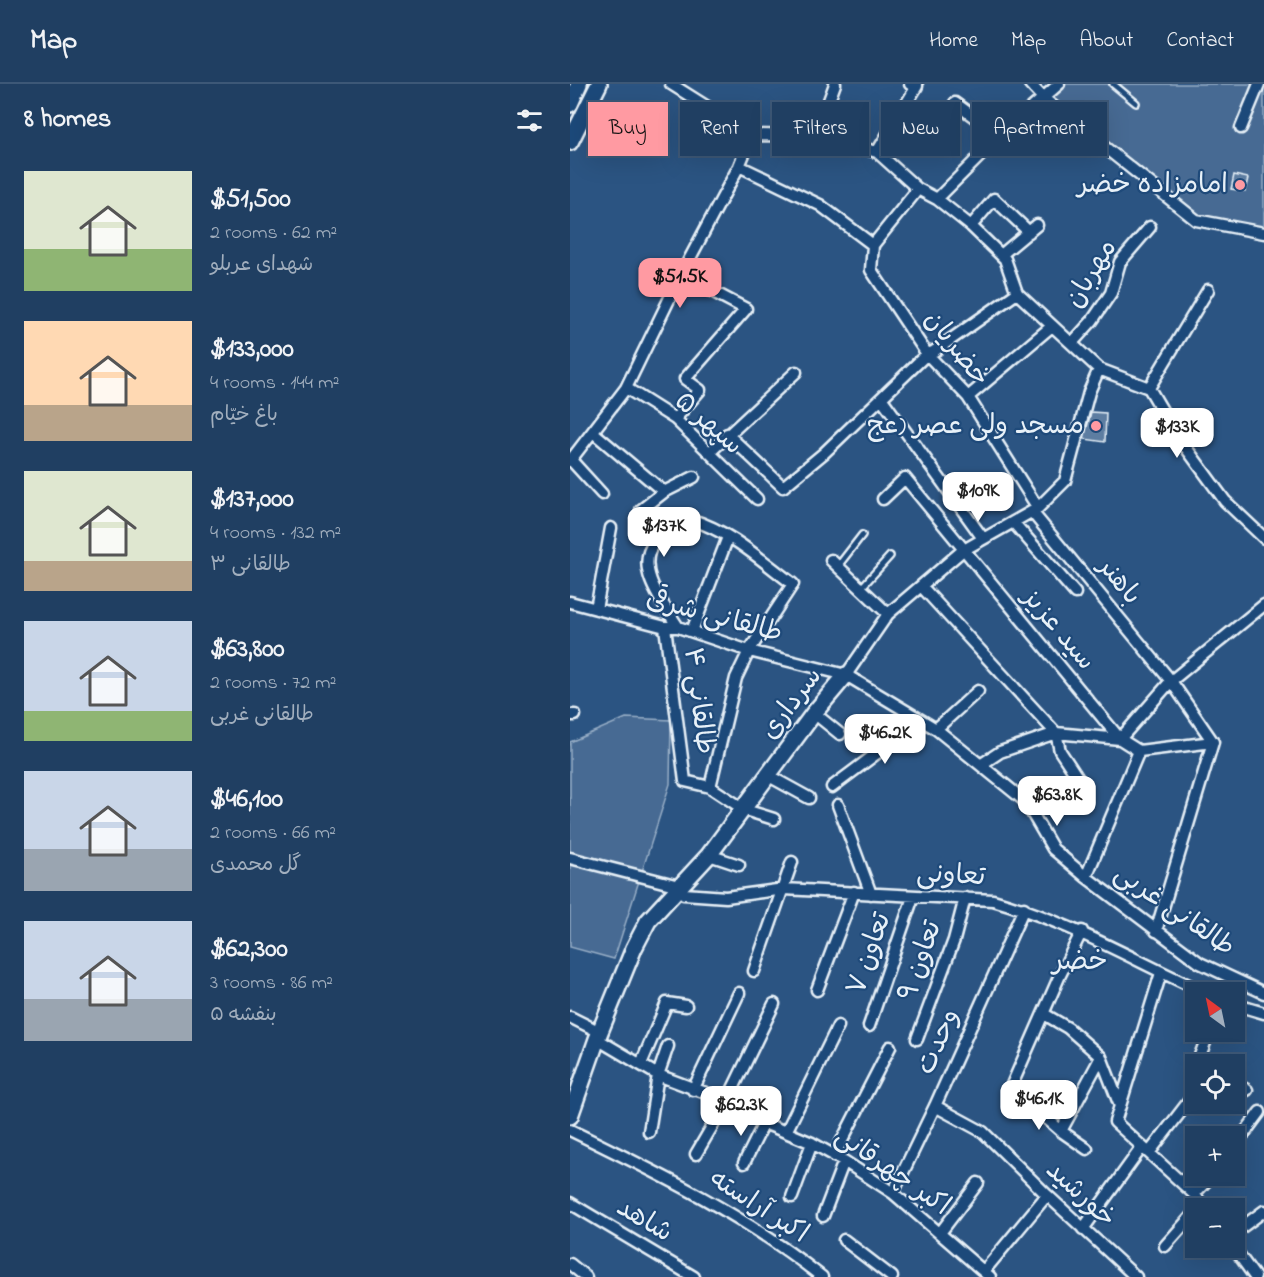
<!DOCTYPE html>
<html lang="en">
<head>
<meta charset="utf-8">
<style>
	:root { --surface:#203f62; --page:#284668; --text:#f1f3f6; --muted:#a2afbe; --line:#3d5877; --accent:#ff9aa2 }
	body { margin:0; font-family:"Indie Flower","Playpen Sans Arabic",sans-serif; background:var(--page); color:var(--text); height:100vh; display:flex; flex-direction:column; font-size:22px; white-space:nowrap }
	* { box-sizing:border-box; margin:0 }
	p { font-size:20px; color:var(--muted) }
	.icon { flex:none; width:33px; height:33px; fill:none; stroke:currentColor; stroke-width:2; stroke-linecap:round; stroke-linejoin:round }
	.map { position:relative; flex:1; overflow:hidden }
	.panel { display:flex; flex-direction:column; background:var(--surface); width:570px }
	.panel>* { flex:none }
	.top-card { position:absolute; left:18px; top:18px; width:570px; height:54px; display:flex; gap:12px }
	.needle { width:39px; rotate:327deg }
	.controls { position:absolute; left:615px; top:898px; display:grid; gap:12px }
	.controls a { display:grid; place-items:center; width:60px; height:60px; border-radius:0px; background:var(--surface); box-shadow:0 6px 24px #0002,0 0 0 2px var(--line); font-size:30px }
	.price { position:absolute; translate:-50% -51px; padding:0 14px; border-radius:12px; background:#fff; color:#222; font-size:20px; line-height:39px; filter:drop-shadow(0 2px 3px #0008) }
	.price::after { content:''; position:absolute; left:50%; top:36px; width:18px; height:14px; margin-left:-9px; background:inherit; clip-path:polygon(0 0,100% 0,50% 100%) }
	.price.active { background:var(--accent); color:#111 }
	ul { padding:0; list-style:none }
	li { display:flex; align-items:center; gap:18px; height:150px; padding:0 24px }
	li span { display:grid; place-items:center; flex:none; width:168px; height:120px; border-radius:0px; color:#555 }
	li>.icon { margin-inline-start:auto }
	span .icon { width:72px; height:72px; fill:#fffc; stroke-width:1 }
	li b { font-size:26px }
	h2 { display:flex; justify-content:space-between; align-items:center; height:72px; padding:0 24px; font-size:26px }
	.pill { padding:0 21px; border-radius:0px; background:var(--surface); box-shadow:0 6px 24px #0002,0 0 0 2px var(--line); font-size:21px; line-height:54px }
	.pill.active { background:var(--accent); color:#111 }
	header { display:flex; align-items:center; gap:36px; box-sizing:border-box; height:84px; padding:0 30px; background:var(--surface); border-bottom:2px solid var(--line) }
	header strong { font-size:28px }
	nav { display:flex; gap:33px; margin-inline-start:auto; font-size:21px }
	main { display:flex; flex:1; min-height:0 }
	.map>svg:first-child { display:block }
	.green { fill:#476b93; stroke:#98aec6; stroke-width:1.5 }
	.building { fill:#5d7da1; stroke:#e8f1f8; stroke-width:1.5 }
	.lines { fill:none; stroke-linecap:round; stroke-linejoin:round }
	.service-casing { stroke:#e8f1f8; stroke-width:10 }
	.minor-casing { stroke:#e8f1f8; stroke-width:15 }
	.secondary-casing { stroke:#e8f1f8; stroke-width:20 }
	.service { stroke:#1f4a7a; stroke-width:5 }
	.minor { stroke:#1f4a7a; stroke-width:10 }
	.secondary { stroke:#1f4a7a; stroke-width:15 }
	.poi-dot { fill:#ff9aa2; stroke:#1f4a7a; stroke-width:2 }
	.labels { text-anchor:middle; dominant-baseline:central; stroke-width:4.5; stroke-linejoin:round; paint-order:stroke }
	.poi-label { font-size:27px; fill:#e8f1f8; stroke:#1f4a7a; text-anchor:end }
	.street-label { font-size:27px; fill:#e8f1f8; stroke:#1f4a7a }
	.neighbourhood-label { font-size:28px; fill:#e8f1f8; stroke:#1f4a7a }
</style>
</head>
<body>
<header>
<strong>Map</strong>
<nav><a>Home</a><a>Map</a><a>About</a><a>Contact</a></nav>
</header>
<main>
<section class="panel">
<h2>8 homes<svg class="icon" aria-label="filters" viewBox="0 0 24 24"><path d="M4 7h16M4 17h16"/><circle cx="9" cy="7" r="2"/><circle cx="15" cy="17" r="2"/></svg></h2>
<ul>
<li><span style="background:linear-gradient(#dfe7d0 65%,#8fb573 0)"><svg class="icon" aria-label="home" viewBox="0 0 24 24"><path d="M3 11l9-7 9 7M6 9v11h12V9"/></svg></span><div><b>$51,500</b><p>2 rooms · 62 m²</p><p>شهدای عربلو</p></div></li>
<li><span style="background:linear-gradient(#ffd9b3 70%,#b9a48a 0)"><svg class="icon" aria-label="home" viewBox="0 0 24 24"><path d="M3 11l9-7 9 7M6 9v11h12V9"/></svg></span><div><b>$133,000</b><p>4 rooms · 144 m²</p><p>باغ خیّام</p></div></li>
<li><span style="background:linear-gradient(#dfe7d0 75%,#b9a48a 0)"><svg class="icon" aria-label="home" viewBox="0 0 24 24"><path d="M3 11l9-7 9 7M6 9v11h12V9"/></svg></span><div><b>$137,000</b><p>4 rooms · 132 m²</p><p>طالقانی ۳</p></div></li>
<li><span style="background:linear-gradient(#c9d6e8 75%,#8fb573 0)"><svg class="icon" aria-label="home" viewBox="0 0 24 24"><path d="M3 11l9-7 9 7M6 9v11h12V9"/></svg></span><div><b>$63,800</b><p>2 rooms · 72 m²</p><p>طالقانی غربی</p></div></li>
<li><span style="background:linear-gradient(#c9d6e8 65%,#9aa5b1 0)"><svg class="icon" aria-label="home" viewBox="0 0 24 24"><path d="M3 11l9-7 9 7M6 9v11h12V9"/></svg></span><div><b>$46,100</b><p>2 rooms · 66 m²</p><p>گل محمدی</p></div></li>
<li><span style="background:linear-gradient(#c9d6e8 65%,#9aa5b1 0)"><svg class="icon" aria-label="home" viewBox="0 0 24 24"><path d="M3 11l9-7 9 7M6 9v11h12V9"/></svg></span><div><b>$62,300</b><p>3 rooms · 86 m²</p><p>بنفشه ۵</p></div></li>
</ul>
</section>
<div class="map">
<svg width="694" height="1193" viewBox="0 0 694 1193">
	<rect width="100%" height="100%" fill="#2b5482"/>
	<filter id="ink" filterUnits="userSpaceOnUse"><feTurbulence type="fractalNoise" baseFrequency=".0167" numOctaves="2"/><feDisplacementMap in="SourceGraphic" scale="12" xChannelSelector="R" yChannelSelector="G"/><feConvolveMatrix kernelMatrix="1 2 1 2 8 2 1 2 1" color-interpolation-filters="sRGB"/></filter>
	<g filter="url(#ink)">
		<path class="green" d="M481 0H694V144L625 130 472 22Z
			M56 634 101 636 100 700 44 875 0 863V658Z"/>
		<path class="building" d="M664 91 678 94 675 107 661 105Z
			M521 328 536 329 535 358 514 355Z"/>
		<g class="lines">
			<defs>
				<path id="service" d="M543 0 566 19
					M268 482 292 451
					M292 503 320 472"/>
				<path id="minor" d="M101 0 182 51 246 52 307 68 348 105 367 115 401 142 435 175 447 209 529 285 579 304 606 350 655 417 694 454
					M460 0 473 14 626 136 694 149
					M385 19 430 52
					M671 44 689 0
					M246 52 265 0
					M307 68 347 2 340 0
					M169 82 250 121 303 161
					M367 115 430 52 489 0
					M401 142 424 115 459 148
					M303 161 301 186 357 270 398 313 468 424
					M303 161 348 105
					M431 171 467 141
					M502 259 522 237 541 209 550 178 580 143
					M56 304 105 335 187 415
					M579 304 638 206
					M398 313 482 242
					M312 315 412 453
					M105 335 130 306 115 295 176 225 111 191
					M24 349 94 408
					M157 350 213 403 254 369 357 270 363 268 447 209
					M140 368 226 288
					M1 376 32 410
					M0 377 56 304 111 191 169 82 182 51
					M313 415 335 394 550 655 569 667 516 793
					M71 426 94 408 124 393
					M462 428 601 597 643 658 586 847
					M443 438 505 509
					M261 476 318 530
					M352 503 486 649 490 667 513 702
					M0 518 95 543H108L179 567 276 591 366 645 455 717 483 765 516 793 630 879 694 909
					M26 525 41 444
					M95 543 115 697 140 703 175 726 204 735
					M108 543C94 521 63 483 85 458 93 449 112 442 122 436 160 447 192 477 223 500L179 567 166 594 140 703
					M122 547 158 453
					M276 591 318 530 392 467 468 424 495 397 519 308 529 285
					M244 629 270 650
					M0 631H5
					M366 645 408 607
					M550 655 601 597 694 521
					M569 667 643 658
					M412 680 430 668 486 649 550 655
					M199 692 239 714
					M262 703 350 637
					M268 721 301 810
					M139 771 169 781
					M0 774 109 802 114 810 156 813 214 805 423 816C498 837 565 877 636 909
					M512 847 490 891 441 1003 491 1047 517 1065
					M184 887 222 778
					M591 889 545 1038 624 1110 635 1125
					M247 906 284 808
					M664 920 694 929
					M474 930 498 944 531 973 550 1022
					M0 933 30 948
					M299 942 343 813
					M27 955 88 991 157 1017 194 1039 242 1059 274 1077 323 1109 420 1193
					M347 955 384 856 395 814
					M71 980 97 919 116 922
					M635 981 628 977 639 948
					M664 999 677 1006
					M123 1006 169 909
					M365 1022 413 1048 477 1111 566 1193
					M0 1046C90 1090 173 1130 252 1193
					M491 1047 531 973
					M79 1048 88 991 98 962
					M216 1048 268 942
					M664 1063 690 1028
					M579 1069 626 1008
					M126 1070 157 1017 204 920
					M264 1072 320 963
					M174 1079 194 1039
					M323 1109 365 1022 454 824
					M624 1110 641 1092
					M222 1113 242 1059
					M0 1119 124 1193
					M253 1132 274 1077
					M513 1145 572 1063
					M370 1149 408 1099
					M664 1149 694 1127
					M274 1156 322 1193
					M595 1162 626 1127
					M664 1164 685 1193
					M0 1180 16 1193
					M414 1187 477 1111"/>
				<path id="secondary" d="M0 20 9 0
					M0 58 29 0
					M0 1032 27 955 64 864 78 837 139 771 244 629 276 591"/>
			</defs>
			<use href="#service" class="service-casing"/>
			<use href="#minor" class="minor-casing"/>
			<use href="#secondary" class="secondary-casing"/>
			<use href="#service" class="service"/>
			<use href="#minor" class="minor"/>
			<use href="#secondary" class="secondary"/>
		</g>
	</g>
	<g class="poi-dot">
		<circle cx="670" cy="101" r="6"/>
		<circle cx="526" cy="342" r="6"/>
	</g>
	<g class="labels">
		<g class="poi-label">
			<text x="658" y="101">امامزاده خضر</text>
			<text x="514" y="342">مسجد ولی عصر (عج</text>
		</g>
		<g class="street-label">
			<text transform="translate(522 190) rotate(-59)">مهربان</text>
			<text transform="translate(386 265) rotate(52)">خضریان</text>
			<text transform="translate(138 340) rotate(41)">سپهر ۵</text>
			<text transform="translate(549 498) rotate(51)">باهنر</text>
			<text transform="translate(144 533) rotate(15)">طالقانی شرقی</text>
			<text transform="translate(488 546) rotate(50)">سید عزیز</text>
			<text transform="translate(128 617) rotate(83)">طالقانی ۴</text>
			<text transform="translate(222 620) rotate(-53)">سرداری</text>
			<text transform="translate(381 792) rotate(3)">تعاونی</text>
			<text transform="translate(604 827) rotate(35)">طالقانی غربی</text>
			<text transform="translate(300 870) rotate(-71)">تعاون ۷</text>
			<text transform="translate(351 877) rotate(-71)">تعاون ۹</text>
			<text transform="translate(369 958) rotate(-66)">وحدت</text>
			<text transform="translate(322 1088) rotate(35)">اکبر چهرقانی</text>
			<text transform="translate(510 1111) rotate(43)">خورشید</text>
			<text transform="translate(188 1123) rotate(33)">اکبر آراسته</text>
			<text transform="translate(74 1137) rotate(31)">شاهد</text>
		</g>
		<g class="neighbourhood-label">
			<text x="510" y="878">خضر</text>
		</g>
	</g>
</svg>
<div class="controls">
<a><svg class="needle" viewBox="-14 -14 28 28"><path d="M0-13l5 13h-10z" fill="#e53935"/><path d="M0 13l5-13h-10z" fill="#a2afbe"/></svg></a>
<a><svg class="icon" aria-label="locate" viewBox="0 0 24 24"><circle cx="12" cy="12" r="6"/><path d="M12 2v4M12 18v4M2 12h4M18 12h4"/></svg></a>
<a>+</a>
<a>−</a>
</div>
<b class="price active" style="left:110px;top:225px">$51.5K</b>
<b class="price" style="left:607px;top:375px">$133K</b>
<b class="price" style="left:408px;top:439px">$109K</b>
<b class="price" style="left:94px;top:474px">$137K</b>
<b class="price" style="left:315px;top:681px">$46.2K</b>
<b class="price" style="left:487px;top:743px">$63.8K</b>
<b class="price" style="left:469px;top:1047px">$46.1K</b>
<b class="price" style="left:171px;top:1053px">$62.3K</b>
<div class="top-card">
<a class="pill active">Buy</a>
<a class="pill">Rent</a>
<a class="pill">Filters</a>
<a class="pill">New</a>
<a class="pill">Apartment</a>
</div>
</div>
</main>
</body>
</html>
